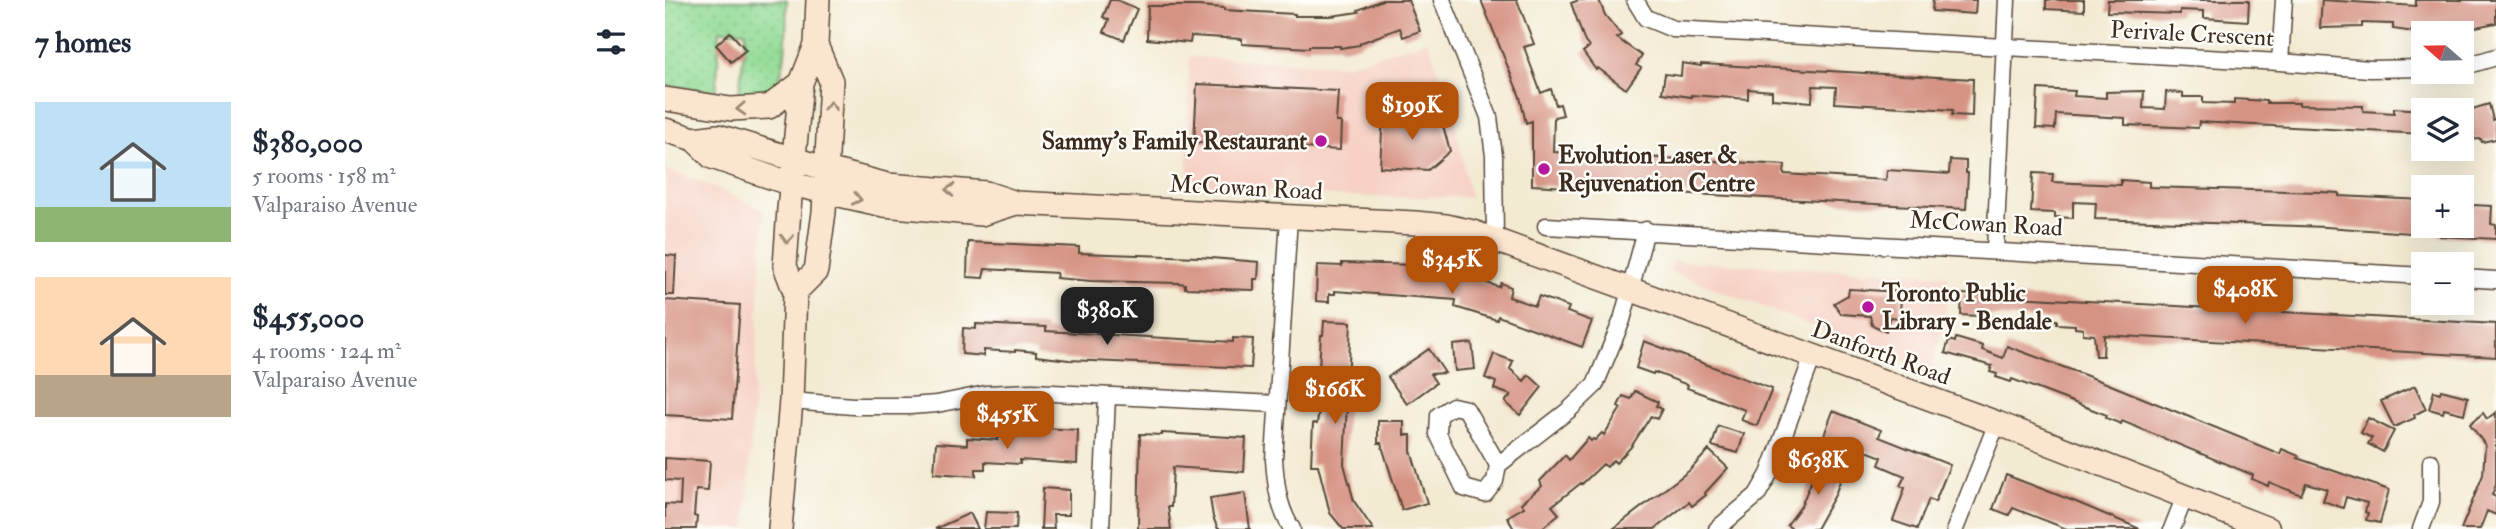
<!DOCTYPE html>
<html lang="en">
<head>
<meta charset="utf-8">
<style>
	:root { --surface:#fff; --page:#f2f2f3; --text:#1f2937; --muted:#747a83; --accent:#b45309 }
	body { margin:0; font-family:"IM FELL Double Pica",serif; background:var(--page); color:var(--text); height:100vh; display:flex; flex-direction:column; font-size:26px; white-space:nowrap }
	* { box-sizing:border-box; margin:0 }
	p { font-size:23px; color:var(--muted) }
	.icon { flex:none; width:38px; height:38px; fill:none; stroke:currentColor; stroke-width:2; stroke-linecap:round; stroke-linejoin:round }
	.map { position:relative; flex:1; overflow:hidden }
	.details { display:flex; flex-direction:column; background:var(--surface); width:665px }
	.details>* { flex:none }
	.needle { width:46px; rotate:290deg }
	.buttons { position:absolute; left:1746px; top:21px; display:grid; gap:14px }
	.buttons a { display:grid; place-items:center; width:63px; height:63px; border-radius:0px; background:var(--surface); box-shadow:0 7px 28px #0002; font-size:35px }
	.price { position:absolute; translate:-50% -60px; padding:0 16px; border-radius:14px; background:var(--accent); color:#fff; font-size:23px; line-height:46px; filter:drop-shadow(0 2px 4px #0008) }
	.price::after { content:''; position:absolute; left:50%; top:42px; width:21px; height:16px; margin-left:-10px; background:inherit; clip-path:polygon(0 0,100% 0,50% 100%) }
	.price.current { background:#222; color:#fff }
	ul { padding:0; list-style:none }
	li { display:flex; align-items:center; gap:21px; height:175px; padding:0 35px }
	li span { display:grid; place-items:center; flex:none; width:196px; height:140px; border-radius:0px; color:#555 }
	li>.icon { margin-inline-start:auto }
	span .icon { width:84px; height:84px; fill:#fffc; stroke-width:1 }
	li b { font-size:30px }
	h2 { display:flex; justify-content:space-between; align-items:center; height:84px; padding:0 35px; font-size:30px }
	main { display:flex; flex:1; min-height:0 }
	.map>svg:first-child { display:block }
	.built { fill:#f7d1c6 }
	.park { fill:url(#park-dots); stroke:#67835a; stroke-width:2 }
	.building { fill:#d69383 }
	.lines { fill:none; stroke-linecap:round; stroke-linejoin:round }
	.minor-casing { stroke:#574739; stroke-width:19 }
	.secondary-casing { stroke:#574739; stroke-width:26 }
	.minor { stroke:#fff; stroke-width:16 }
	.secondary { stroke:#fce5cf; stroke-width:23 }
	.oneway { stroke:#9c8876 }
	.poi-dot { fill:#b5179e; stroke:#fdfcf7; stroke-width:2.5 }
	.labels { text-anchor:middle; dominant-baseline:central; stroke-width:5; stroke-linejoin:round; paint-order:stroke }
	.street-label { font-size:24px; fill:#3b2a1e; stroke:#fdfcf7 }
	.poi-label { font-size:24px; font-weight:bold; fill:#3b2a1e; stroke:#fdfcf7; text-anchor:start }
</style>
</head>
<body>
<main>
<section class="details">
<h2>7 homes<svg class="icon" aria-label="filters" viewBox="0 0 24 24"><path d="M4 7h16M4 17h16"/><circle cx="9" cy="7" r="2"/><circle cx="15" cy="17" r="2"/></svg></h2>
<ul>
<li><span style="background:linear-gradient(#bfe0f5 75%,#8fb573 0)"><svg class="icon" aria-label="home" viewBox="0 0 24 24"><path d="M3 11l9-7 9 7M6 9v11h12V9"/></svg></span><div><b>$380,000</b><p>5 rooms · 158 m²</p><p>Valparaiso Avenue</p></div></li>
<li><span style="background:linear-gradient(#ffd9b3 70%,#b9a48a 0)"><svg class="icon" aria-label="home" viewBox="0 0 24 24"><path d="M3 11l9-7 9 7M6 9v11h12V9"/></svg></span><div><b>$455,000</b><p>4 rooms · 124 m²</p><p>Valparaiso Avenue</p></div></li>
</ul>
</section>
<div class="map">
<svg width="1831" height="529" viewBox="0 0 1831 529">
	<defs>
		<pattern id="park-dots" width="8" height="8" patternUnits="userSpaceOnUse" patternTransform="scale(1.75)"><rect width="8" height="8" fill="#93dc97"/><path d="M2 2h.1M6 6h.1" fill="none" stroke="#80bd82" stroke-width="1.8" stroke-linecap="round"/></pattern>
	</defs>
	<rect width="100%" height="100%" fill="#fdfcf7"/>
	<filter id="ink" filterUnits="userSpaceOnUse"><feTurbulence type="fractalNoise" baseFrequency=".0143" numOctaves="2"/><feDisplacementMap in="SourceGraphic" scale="14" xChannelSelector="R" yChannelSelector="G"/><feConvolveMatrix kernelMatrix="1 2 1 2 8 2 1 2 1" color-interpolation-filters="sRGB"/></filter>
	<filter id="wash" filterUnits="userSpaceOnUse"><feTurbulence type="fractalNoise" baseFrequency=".00686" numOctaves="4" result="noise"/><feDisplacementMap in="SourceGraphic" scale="28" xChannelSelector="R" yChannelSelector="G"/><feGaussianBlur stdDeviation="1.57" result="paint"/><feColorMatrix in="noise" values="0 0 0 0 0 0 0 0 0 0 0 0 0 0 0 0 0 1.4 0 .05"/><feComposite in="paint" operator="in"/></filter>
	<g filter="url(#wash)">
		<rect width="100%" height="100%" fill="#f3ead2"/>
		<path class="built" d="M763 40 791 125 805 197H684L523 184 524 57 680 65Z
			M0 169 50 187 99 211 81 529H0Z
			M1008 261 1282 275 1280 321 1265 371 1004 271Z"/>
		<path class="park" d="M0 0H122C120 23 126 82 101 92 93 96 83 94 74 94L81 31 55 30 51 92 0 85Z"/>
		<g id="blocks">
			<path class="building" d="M445 0H452L472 9 459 40 439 32 444 20 438 17Z
				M717 0H743L755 31 738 37 735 28 695 43V45L675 48V46H644V48L577 44V39L526 36 525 43 482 39 483 6H534L559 8V10L630 14V16H666L694 12 693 10Z
				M816 0H852L869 44 859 47 876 93 886 89 891 105 895 104 898 115 889 117 888 152 1120 165 1119 174 1221 180 1222 170 1284 174 1285 160 1301 161V173H1303L1301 209 867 185V121L861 123 855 97Z
				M914 0H934L940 15 956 35 952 38 977 56 971 65 976 68 961 89 933 68 931 70 918 52 924 47 920 42 906 3Z
				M1268 0H1311L1310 14 1267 11Z
				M1381 0H1419V11L1381 9Z
				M1443 0H1584L1583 21 1539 18V11L1515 10V14L1442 12Z
				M1657 0 1751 6V0H1831V23L1780 33 1749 32 1728 29V24L1697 23V27L1655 28Z
				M65 32 81 50 66 62 51 45Z
				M1017 63 1036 66V64L1308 79 1307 116 1287 115 1288 110 1170 103 1171 87 1148 86 1147 102 1107 99V91L1083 89V99L1026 95V97L997 93 1000 74 1016 76Z
				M532 84 673 91 671 122H676L675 150 529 142Z
				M1373 89 1410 91 1409 96 1441 98V92L1479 91 1478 108 1500 109 1501 92 1518 93V97H1538V103L1569 104V99L1601 101V103H1634V105L1698 106V111L1729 113V108L1759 110V134L1534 122 1533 128 1460 125V118L1391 114 1390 129 1371 128Z
				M1824 104 1828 120 1831 119V139L1817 142 1816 139 1797 140V112Z
				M718 114 776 118 785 151 763 170 715 167Z
				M1368 173 1388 174 1387 182 1456 185V180L1484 182V187L1655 192 1674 193V196L1759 200V234L1661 227 1430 219 1431 203 1408 202V218L1390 217V213L1366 212Z
				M1807 205 1827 206 1826 224 1831 225V239L1774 236V226H1797V221H1806Z
				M303 242 414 247V253L534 257 594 262 593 279H589V290L520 288V284L514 283 426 281 391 278 392 273 320 269 318 278 302 277Z
				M0 255 11 256 9 295H0Z
				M677 263 752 265 751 272 794 274 834 287 836 283 846 287 844 297 870 306 874 296 904 307 902 312 927 321 917 347 833 316 832 320 790 307 791 300 670 291V294H664V302L651 301 652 265 677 266Z
				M1184 289 1236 292 1235 318 1225 317 1221 331 1207 325 1205 316 1176 314 1169 303 1183 295Z
				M1297 294 1831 324V357L1439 335 1438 356H1431L1429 335 1418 334V329L1410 328V325L1392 324V320L1296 315Z
				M0 300 75 305 67 419 0 415Z
				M659 321 686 322 679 464 689 501 708 529H678L665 513 653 465H646L648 423 652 424 655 402H652L656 335H658Z
				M311 324 381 327V331L448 335 568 342V338L588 339 586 368 404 360 371 356V352L350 350V352L319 350V356L297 354 298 328 311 329Z
				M1291 338 1318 346 1317 350 1338 358 1342 346 1441 383 1615 454 1617 449 1634 456 1632 458 1724 490 1715 523 1701 520 1703 513 1700 512 1702 503 1681 497 1678 508 1658 501 1662 489 1641 483 1636 495 1604 482 1603 486 1587 479 1588 475 1457 421 1456 424 1441 418 1442 415 1426 409 1347 379 1346 382 1331 377 1332 374 1325 372 1327 366 1280 353 1284 340 1290 342Z
				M979 341 1107 389 1092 426 1076 420 1080 410 1022 388 1023 385 989 372 988 374 971 368Z
				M807 343 810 369 790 371 788 345Z
				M764 349 780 373 765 374 771 383 742 404 723 377Z
				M829 354 848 361 845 369 859 381 864 375 877 387 855 415 840 402 846 395 829 389 831 382 820 378Z
				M1750 386 1761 409 1749 415 1750 418 1729 427 1716 401Z
				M1776 390 1803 397 1799 414 1779 409 1778 413 1764 409 1769 391 1775 393Z
				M970 391 993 402 991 406 997 409 992 419 986 416 966 447 951 463 948 460 942 467 938 464 917 484 916 483 887 506 894 514 876 529H849L842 517 859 507 856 503 877 486 875 481 900 455 904 460 923 438 926 441 928 439 930 440 937 433 939 435 956 408 953 406 958 396 966 399Z
				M1168 411 1216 430 1214 437 1285 465 1270 502 1264 499 1252 529 1228 521 1240 488 1235 486 1240 476 1214 465 1217 457 1178 442 1177 445 1158 438Z
				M1831 412V485L1827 495 1831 497V515L1822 511 1815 529H1796L1818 475 1820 445 1805 424 1818 413 1822 419Z
				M1703 418 1729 431 1718 452 1703 444 1707 438 1696 433Z
				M713 421H739V435H746V451L762 503 737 510 716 443H713Z
				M1053 426 1079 434 1073 453 1047 446Z
				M378 428 413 430 412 464 355 460V464L320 462V469H311V476L269 473 271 443 302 445V438L333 440V437L347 438 348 433 378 435Z
				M497 433 581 438 579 472 508 467 506 507H503L506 529H473L475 434 497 435Z
				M1044 450 1063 468 1040 493 1041 495 1027 506 1024 502 990 529H948L1025 470Z
				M0 458 45 461 43 491 31 490 29 516 32 517 31 529H0V504L15 505 16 481 0 480Z
				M1155 461 1179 470 1170 495 1151 529H1127L1122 525 1136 506Z
				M1341 475 1411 502 1475 529H1402L1348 508 1344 515 1328 509Z
				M378 488 404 490V515H388L389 529H376Z
				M580 493 585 529H553L548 517 545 498Z
				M321 512 352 513 351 529H319Z
				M305 513 313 529H270Z"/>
		</g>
	</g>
	<g filter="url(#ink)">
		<use href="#blocks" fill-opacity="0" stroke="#574739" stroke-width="2"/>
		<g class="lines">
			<defs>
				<path id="minor" d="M777 0 824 117 829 156 830 239
					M970 0 981 18 1008 29 1615 62 1705 69 1759 68
					M1615 62 1619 0
					M1797 67 1831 57
					M624 217 609 460C611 485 613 507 627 529
					M881 226 1759 276
					M1330 250 1342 0
					M1797 278 1831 280
					M126 401 188 406H245L272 404 321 394 367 392 611 404
					M833 465 801 409 788 406 774 415 773 434 799 488 820 494 830 481 833 465 904 410 930 385 957 320 981 230
					M436 529 442 397
					M1052 529 1092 495 1104 474 1148 356
					M1290 529 1332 423
					M1507 529 1520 496
					M1756 529 1766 502V462"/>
				<path id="secondary" d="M0 99 66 109 104 107 136 83
					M0 130 29 139 53 136 162 169 223 185 321 193 351 203 750 223 781 226 808 232 1332 423 1603 529
					M29 139 47 157 126 184 219 205 316 214 351 203
					M130 292 151 271 159 212 166 81 151 45
					M115 529 126 401 130 292 120 266 124 209 136 83 151 45 153 0"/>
			</defs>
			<use href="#minor" class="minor-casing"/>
			<use href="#secondary" class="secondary-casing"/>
			<use href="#minor" class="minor"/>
			<use href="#secondary" class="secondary"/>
		</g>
		<defs><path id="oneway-chevron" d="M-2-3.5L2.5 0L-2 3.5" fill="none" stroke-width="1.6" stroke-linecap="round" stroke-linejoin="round" transform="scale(1.75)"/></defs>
		<g class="oneway">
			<use href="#oneway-chevron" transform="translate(165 106) rotate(-88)"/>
			<use href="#oneway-chevron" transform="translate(76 109) rotate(177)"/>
			<use href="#oneway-chevron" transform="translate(285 190) rotate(-175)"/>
			<use href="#oneway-chevron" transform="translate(192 199) rotate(12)"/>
			<use href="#oneway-chevron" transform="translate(122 239) rotate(93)"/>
		</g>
	</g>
	<g class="poi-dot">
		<circle cx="656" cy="141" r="7"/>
		<circle cx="879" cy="169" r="7"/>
		<circle cx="1203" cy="307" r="7"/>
	</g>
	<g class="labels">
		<g class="street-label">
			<text transform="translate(1527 34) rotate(3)">Perivale Crescent</text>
			<text transform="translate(581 188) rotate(3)">McCowan Road</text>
			<text transform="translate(1321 224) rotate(3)">McCowan Road</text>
			<text transform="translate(1216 353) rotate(20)">Danforth Road</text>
		</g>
		<g class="poi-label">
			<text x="642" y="141" text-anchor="end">Sammy's Family Restaurant</text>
			<text x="893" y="155">Evolution Laser &amp;<tspan x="893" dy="28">Rejuvenation Centre</tspan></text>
			<text x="1217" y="293">Toronto Public<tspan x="1217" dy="28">Library - Bendale</tspan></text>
		</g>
	</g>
</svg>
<div class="buttons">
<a><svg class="needle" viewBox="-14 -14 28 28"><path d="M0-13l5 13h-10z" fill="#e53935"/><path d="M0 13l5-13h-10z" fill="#747a83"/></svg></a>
<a><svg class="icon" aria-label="layers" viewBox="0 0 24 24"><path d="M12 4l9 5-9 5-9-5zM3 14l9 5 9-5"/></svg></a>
<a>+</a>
<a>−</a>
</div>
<b class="price" style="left:747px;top:142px">$199K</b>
<b class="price" style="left:787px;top:296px">$345K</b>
<b class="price" style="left:1580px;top:326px">$408K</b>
<b class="price current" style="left:442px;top:347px">$380K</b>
<b class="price" style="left:670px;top:426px">$166K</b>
<b class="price" style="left:342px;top:451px">$455K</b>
<b class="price" style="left:1153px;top:497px">$638K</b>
</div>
</main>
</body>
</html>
